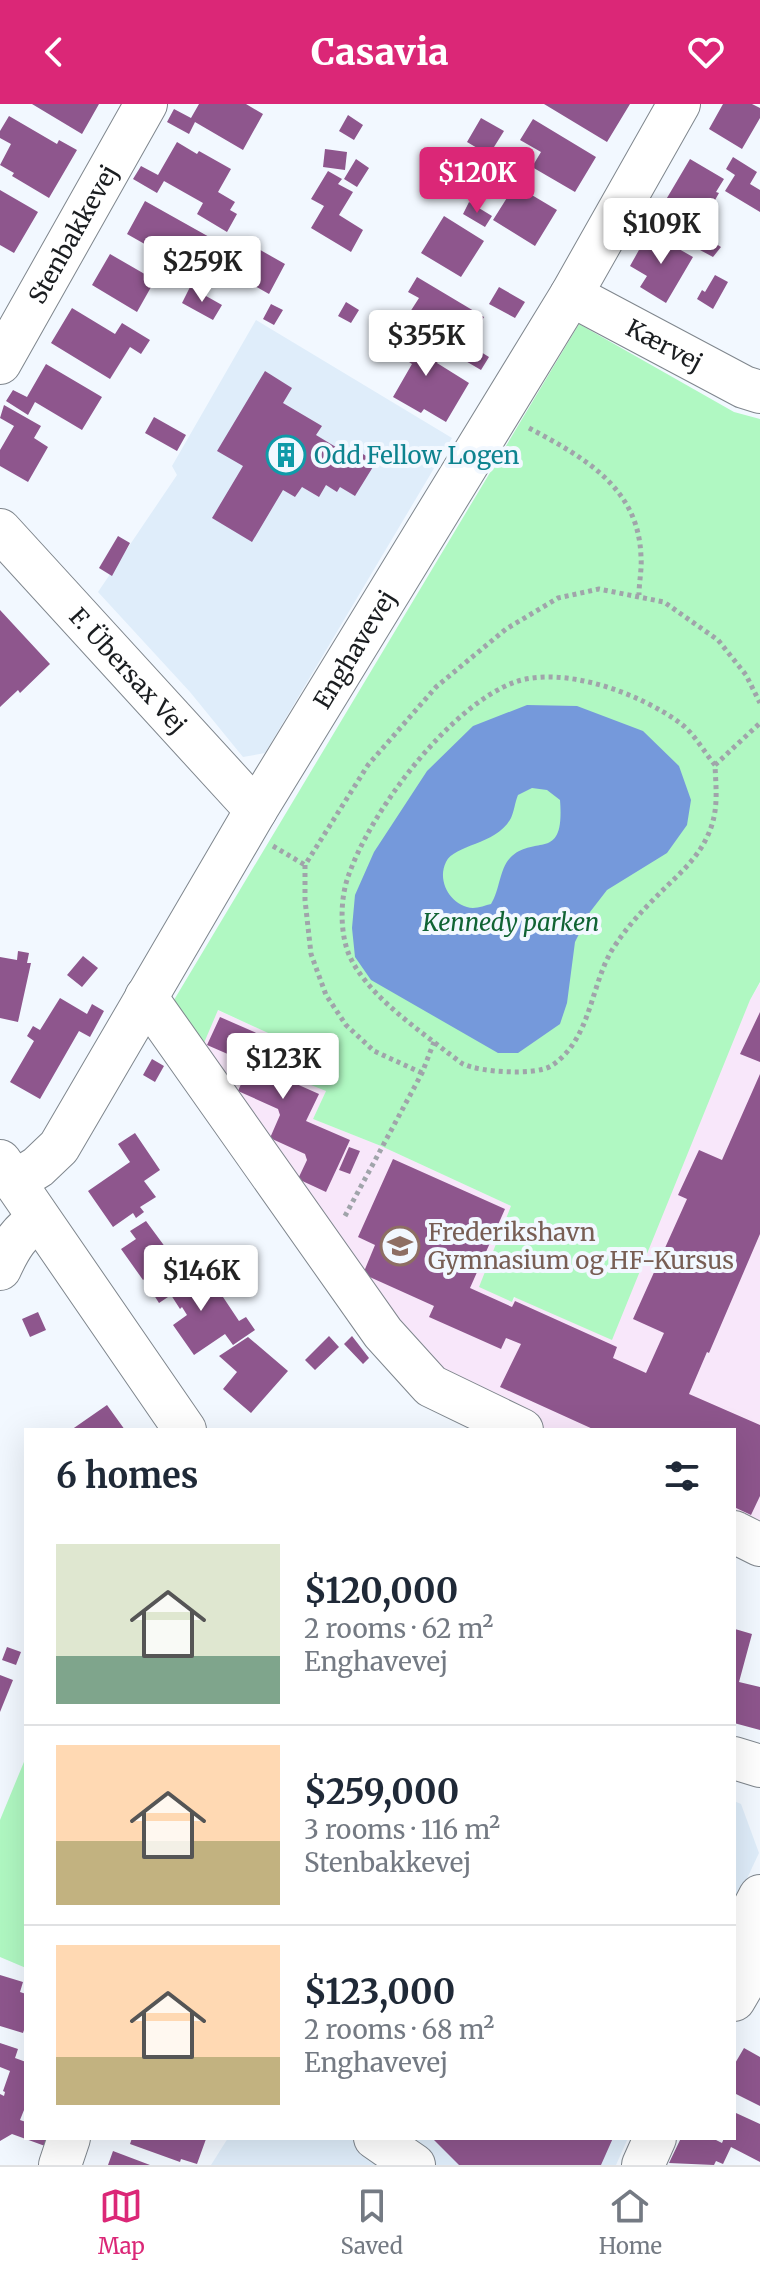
<!DOCTYPE html>
<html lang="en">
<head>
<meta charset="utf-8">
<style>
	:root { --surface:#fff; --page:#f6f6f7; --text:#1f2937; --muted:#747a83; --line:#e0e1e3; --accent:#db2777 }
	body { margin:0; font-family:Merriweather,serif; background:var(--page); color:var(--text); height:100vh; display:flex; flex-direction:column; font-size:30px; white-space:nowrap }
	* { box-sizing:border-box; margin:0 }
	p { font-size:26px; color:var(--muted) }
	.icon { flex:none; width:44px; height:44px; fill:none; stroke:currentColor; stroke-width:2; stroke-linecap:round; stroke-linejoin:round }
	.map { position:relative; flex:1; overflow:hidden }
	.drawer { position:absolute; left:24px; top:1324px; width:712px; height:712px; display:flex; flex-direction:column; background:var(--surface); border-radius:0px; box-shadow:0 8px 32px #0002 }
	.drawer>* { flex:none }
	.price { position:absolute; translate:-50% -68px; padding:0 18px; border-radius:8px; background:#fff; color:#222; font-size:26px; line-height:52px; filter:drop-shadow(0 2px 4px #0008) }
	.price::after { content:''; position:absolute; left:50%; top:48px; width:24px; height:18px; margin-left:-12px; background:inherit; clip-path:polygon(0 0,100% 0,50% 100%) }
	.price.active { background:var(--accent); color:#fff }
	ul { padding:0; list-style:none }
	li { display:flex; align-items:center; gap:24px; height:200px; padding:0 32px }
	li+li { border-top:2px solid var(--line) }
	li span { display:grid; place-items:center; flex:none; width:224px; height:160px; border-radius:0px; color:#555 }
	li>.icon { margin-inline-start:auto }
	span .icon { width:96px; height:96px; fill:#fffc; stroke-width:1 }
	li b { font-size:34px }
	h2 { display:flex; justify-content:space-between; align-items:center; height:96px; padding:0 32px; font-size:34px }
	header { display:flex; justify-content:space-between; align-items:center; height:104px; padding:0 32px; background:var(--accent); color:#fff; font-size:36px; font-weight:800 }
	.dock { display:flex; justify-content:space-around; align-items:center; height:112px; border-top:2px solid var(--line); background:var(--surface); font-size:22px; color:var(--muted) }
	.dock a { display:grid; justify-items:center; gap:4px }
	.dock .active { color:var(--accent) }
	.map>svg:first-child { display:block }
	.built { fill:#dfedfa }
	.education { fill:#f8e7fa }
	.green { fill:#b0f8c2 }
	.water { fill:#7599db; fill-rule:evenodd }
	.building { fill:#8e568d }
	.lines { fill:none; stroke-linecap:round; stroke-linejoin:round }
	.minor-casing { stroke:#7f868d; stroke-width:44 }
	.path { stroke:#a0a4aa; stroke-width:5; stroke-dasharray:4 4; stroke-linecap:butt }
	.minor { stroke:#fff; stroke-width:42 }
	.labels { text-anchor:middle; dominant-baseline:central; stroke-width:8; stroke-linejoin:round; paint-order:stroke }
	.street-label { font-size:24px; fill:#1a1d20; stroke:#f2f8ff }
	.culture-label { font-size:24px; fill:#0d838f; stroke:#f2f8ff; text-anchor:start }
	.park-label { font-size:24px; font-style:italic; fill:#116434; stroke:#f2f8ff }
	.education-label { font-size:24px; fill:#785e54; stroke:#f2f8ff; text-anchor:start }
</style>
</head>
<body>
<header><svg class="icon" aria-label="back" viewBox="0 0 24 24"><path d="M15 5l-7 7 7 7"/></svg>Casavia<svg class="icon" aria-label="heart" viewBox="0 0 24 24"><path d="M12 20l-8-8c-3-5 5-10 8-4 3-6 11-1 8 4z"/></svg></header>
<div class="map">
<svg width="760" height="2061" viewBox="0 0 760 2061">
	<rect width="100%" height="100%" fill="#f2f8ff"/>
	<path class="built" d="M256 216 452 334 265 649 243 653 190 588 98 488 177 371 172 362Z
		M734 1697 741 1700 759 1749 734 1802Z
		M228 2034H628L616 2061H211Z"/>
	<path class="education" d="M760 879V1448L734 1437V1326H475L201 945 217 906 293 940 326 987 313 1015 381 1042 511 1102 512 1198 750 896Z"/>
	<path class="green" d="M579 220 734 308 760 315V878L750 896 612 1236 514 1193 512 1198 479 1183 511 1102 381 1042 313 1015 326 987 281 969 292 940 218 906 201 946 168 906Z
		M26 1653V1864L0 1853V1716Z"/>
	<path class="water" d="M527 601 577 602 643 627 679 662 691 696 687 721 667 749 607 786 590 808 575 838 567 899 560 920 518 949H498L371 876 355 853 352 824 355 791 374 748 427 667 473 622ZM532 684 547 686 560 696C565 760 535 729 510 754 499 766 500 786 491 800 486 801 479 804 473 804 452 803 436 778 446 758 455 740 497 741 511 714 514 708 515 698 518 691Z"/>
	<path class="building" d="M32 0H99L82 30Z
		M199 0H246L263 10 243 46 195 18 189 30 167 18 174 5 191 14Z
		M544 0H630L607 38Z
		M723 0H752L760 4V14L742 45 709 25Z
		M348 11 363 21 354 36 339 27Z
		M9 12 57 40 59 36 77 46 49 94 12 72 14 69 0 61 11 40 0 34V27Z
		M481 14 504 27 489 51 467 38Z
		M533 15 596 53 575 88 532 63 541 48 520 36Z
		M177 38 197 50 199 47 231 65 218 88 235 98 230 106 237 110 227 128 197 110 203 99 164 77 157 89 133 75 141 62 158 71Z
		M325 45 347 48 345 66 323 63Z
		M733 53 757 68 750 80 760 86V108L725 87 735 71 726 65Z
		M356 55 369 64 357 83 344 75Z
		M690 55 724 75 716 88 719 89 710 105 713 106 698 134 673 118 679 108 664 99Z
		M328 67 342 75 338 80 353 88 339 111 363 126 351 148 311 124 324 102 311 95Z
		M515 81 557 106 535 142 493 116Z
		M0 86 38 108 14 149 0 141Z
		M145 97 220 139 201 172 127 130Z
		M469 98 492 112 485 123 463 110Z
		M444 112 484 137 461 173 421 149Z
		M649 128 693 153 666 199 640 183 647 172 630 162Z
		M707 134 721 143 713 153 700 146Z
		M255 143 285 160 269 190 239 173Z
		M110 150 155 176 137 208 92 181Z
		M715 171 728 178 713 205 697 195 702 186 705 188Z
		M417 173 484 213 468 240 489 253 481 266 428 235 435 222 410 208 419 194 408 188Z
		M190 183 222 201 213 216 182 199Z
		M499 183 525 198 515 214 489 200Z
		M346 198 359 206 351 219 338 212Z
		M271 200 283 206 274 221 263 215Z
		M72 204 115 230 122 219 150 236 141 250 130 243 110 275 51 239Z
		M393 221 442 251 437 259 469 279 446 318 424 305 421 309 393 293 412 260 409 258 412 252 384 236Z
		M46 260 102 293 82 326 35 298 28 311 6 297 13 286 27 293Z
		M265 267 292 284 283 299 322 322 316 331 354 354 358 347 376 358 355 392 340 383 337 388 326 381 319 393 302 383 295 393 283 386 252 438 212 414 243 362 217 347Z
		M4 301 41 322 34 334 48 343 28 378 0 362V346L14 322 0 314Z
		M154 313 186 331 177 347 145 329Z
		M118 432 130 439 112 472 99 464Z
		M0 506 50 560 20 589 18 586 0 603Z
		M18 847 29 849 27 859H31L18 918 0 914V853L17 856Z
		M83 852 98 864 82 883 67 871Z
		M60 894 87 910 92 900 104 907 90 933 79 927 40 995 10 978 34 937 27 932 33 922 40 926Z
		M760 908V958L740 950Z
		M220 913 286 942 274 970 319 990 306 1017 350 1036 326 1088 298 1075 307 1056 305 1050 270 1034 280 1011 278 1005 238 987 248 964 246 958 207 941Z
		M152 955 164 962 155 978 143 971Z
		M760 970V1130L709 1249 707 1248 689 1290 760 1321V1392L751 1411 734 1403V1326H595L500 1283 521 1240 506 1234 501 1245 429 1213 434 1202 363 1170 375 1141 358 1133 393 1055 505 1105 470 1184 512 1203 515 1197 617 1243 613 1254 646 1269 664 1229 633 1215 687 1095 678 1091 699 1046 722 1056Z
		M135 1029 160 1066 144 1077 156 1093 140 1103 144 1108 136 1114 133 1109 113 1123 88 1087 130 1058 118 1040Z
		M349 1043 360 1047 350 1070 339 1066Z
		M146 1117 174 1155 143 1176 121 1145 136 1135 130 1127Z
		M184 1164 203 1193 217 1184 239 1217 246 1213 255 1226 233 1241 225 1230 194 1251 173 1221 187 1211 182 1203 180 1205 171 1191 159 1199 150 1185Z
		M38 1208 46 1226 30 1233 22 1215Z
		M329 1232 339 1243 315 1266 305 1256Z
		M352 1232 369 1254 363 1260 344 1240Z
		M248 1233 288 1267 251 1309 223 1285 237 1268 219 1252Z
		M107 1301 125 1326H71Z
		M735 1525 752 1530 739 1578 760 1583V1626L734 1619Z
		M7 1543 21 1548 16 1561 2 1556Z
		M0 1571 13 1576 0 1608Z
		M0 1871 23 1878 20 1888 26 1890V1920L23 1929 0 1922Z
		M0 1939 18 1945 15 1954 26 1958V2001L20 2016 26 2018V2034H48L45 2042 12 2030 0 2037V1990L4 1992 5 1988 3 1987 10 1967 0 1963Z
		M744 1944 760 1953V2002L734 1989V1961Z
		M736 2009 760 2020V2058L731 2043 723 2060 716 2057 714 2061 669 2059 681 2034H712L722 2039 724 2034H734Z
		M132 2034H204L206 2035 197 2060 181 2055 180 2058 130 2040Z
		M432 2034H613L601 2061H459Z
		M113 2047 150 2061H108Z"/>
	<g class="lines">
		<defs>
			<g id="minor">
				<path id="s1" d="M571 191 744 283 760 288"/>
				<path id="s2" d="M0 259 146 0"/>
				<path id="s3" d="M0 426 256 706"/>
				<path d="M146 893 383 1229 431 1282 522 1326"/>
				<path d="M0 1057 185 1326"/>
				<path id="s4" d="M14 1078 38 1063 59 1043 256 706 571 191 679 0"/>
				<path d="M0 1165C10 1143 19 1128 39 1115"/>
				<path d="M734 1428 760 1441"/>
				<path d="M734 1654 760 1662"/>
				<path d="M734 1842 760 1792"/>
				<path d="M734 1896 760 1852"/>
				<path d="M375 2034 414 2061"/>
				<path d="M60 2061 69 2034"/>
				<path d="M643 2061 655 2034"/>
			</g>
		</defs>
		<use href="#minor" class="minor-casing"/>
		<path class="path" d="M529 324C583 353 639 383 641 453 642 465 639 478 639 491
			M715 661C704 648 694 629 680 619 641 590 564 561 515 578 449 602 368 710 347 776 340 798 340 831 350 853 368 891 415 923 448 949 453 952 458 957 463 960 479 968 535 972 551 962 591 936 590 883 612 846 624 827 638 811 654 795 674 774 696 758 708 731 719 707 716 686 715 661L760 619
			M273 742 305 761
			M422 969 374 947 346 921 326 891 311 850 305 796V761L368 661 436 583 506 525 558 494 599 485 664 498 718 536 746 571 760 599
			M345 1112 422 969 434 938"/>
		<use href="#minor" class="minor"/>
	</g>
	<defs>
		<symbol id="building-ring" viewBox="-11 -11 22 22"><circle r="9.5" fill="#f2f8ff" stroke="#0f9aa8" stroke-width="1.5"/><path d="M-4-6H4V6H1V3H-1V6H-4ZM-2.5-4.3h1.7v1.8h-1.7ZM.8-4.3h1.7v1.8H.8ZM-2.5-1h1.7V.8h-1.7ZM.8-1h1.7V.8H.8Z" fill="#0f9aa8"/></symbol>
		<symbol id="school-ring" viewBox="-11 -11 22 22"><circle r="9.5" fill="#f2f8ff" stroke="#8d6e63" stroke-width="1.5"/><path d="M0-5L7-2L0 1L-7-2ZM-4 1L0 2.5L4 1V4Q0 6-4 4Z" fill="#8d6e63"/></symbol>
	</defs>
	<g fill-rule="evenodd">
		<use href="#building-ring" x="264" y="329" width="44" height="44"/>
		<use href="#school-ring" x="378" y="1120" width="44" height="44"/>
	</g>
	<g class="labels">
		<g class="street-label">
			<text stroke="none"><textPath href="#s2" startOffset="148">Stenbakkevej</textPath></text>
			<text stroke="none"><textPath href="#s1" startOffset="106">Kærvej</textPath></text>
			<text stroke="none"><textPath href="#s4" startOffset="636">Enghavevej</textPath></text>
			<text stroke="none"><textPath href="#s3" startOffset="190">F. Übersax Vej</textPath></text>
		</g>
		<g class="culture-label">
			<text x="314" y="351">Odd Fellow Logen</text>
		</g>
		<g class="park-label">
			<text x="511" y="818">Kennedy parken</text>
		</g>
		<g class="education-label">
			<text x="428" y="1128">Frederikshavn<tspan x="428" dy="28">Gymnasium og HF-Kursus</tspan></text>
		</g>
	</g>
</svg>
<b class="price active" style="left:477px;top:111px">$120K</b>
<b class="price" style="left:661px;top:162px">$109K</b>
<b class="price" style="left:202px;top:200px">$259K</b>
<b class="price" style="left:426px;top:274px">$355K</b>
<b class="price" style="left:283px;top:997px">$123K</b>
<b class="price" style="left:201px;top:1209px">$146K</b>
<section class="drawer">
<h2>6 homes<svg class="icon" aria-label="filters" viewBox="0 0 24 24"><path d="M4 7h16M4 17h16"/><circle cx="9" cy="7" r="2"/><circle cx="15" cy="17" r="2"/></svg></h2>
<ul>
<li><span style="background:linear-gradient(#dfe7d0 70%,#7fa58c 0)"><svg class="icon" aria-label="home" viewBox="0 0 24 24"><path d="M3 11l9-7 9 7M6 9v11h12V9"/></svg></span><div><b>$120,000</b><p>2 rooms · 62 m²</p><p>Enghavevej</p></div></li>
<li><span style="background:linear-gradient(#ffd9b3 60%,#c2b280 0)"><svg class="icon" aria-label="home" viewBox="0 0 24 24"><path d="M3 11l9-7 9 7M6 9v11h12V9"/></svg></span><div><b>$259,000</b><p>3 rooms · 116 m²</p><p>Stenbakkevej</p></div></li>
<li><span style="background:linear-gradient(#ffd9b3 70%,#c2b280 0)"><svg class="icon" aria-label="home" viewBox="0 0 24 24"><path d="M3 11l9-7 9 7M6 9v11h12V9"/></svg></span><div><b>$123,000</b><p>2 rooms · 68 m²</p><p>Enghavevej</p></div></li>
</ul>
</section>
</div>
<nav class="dock">
<a class="active"><svg class="icon" aria-label="map" viewBox="0 0 24 24"><path d="M3 6l6-2 6 2 6-2v14l-6 2-6-2-6 2zM9 4v14M15 6v14"/></svg>Map</a>
<a><svg class="icon" aria-label="saved" viewBox="0 0 24 24"><path d="M7 4h10v16l-5-4-5 4z"/></svg>Saved</a>
<a><svg class="icon" aria-label="home" viewBox="0 0 24 24"><path d="M3 11l9-7 9 7M6 9v11h12V9"/></svg>Home</a>
</nav>
</body>
</html>
